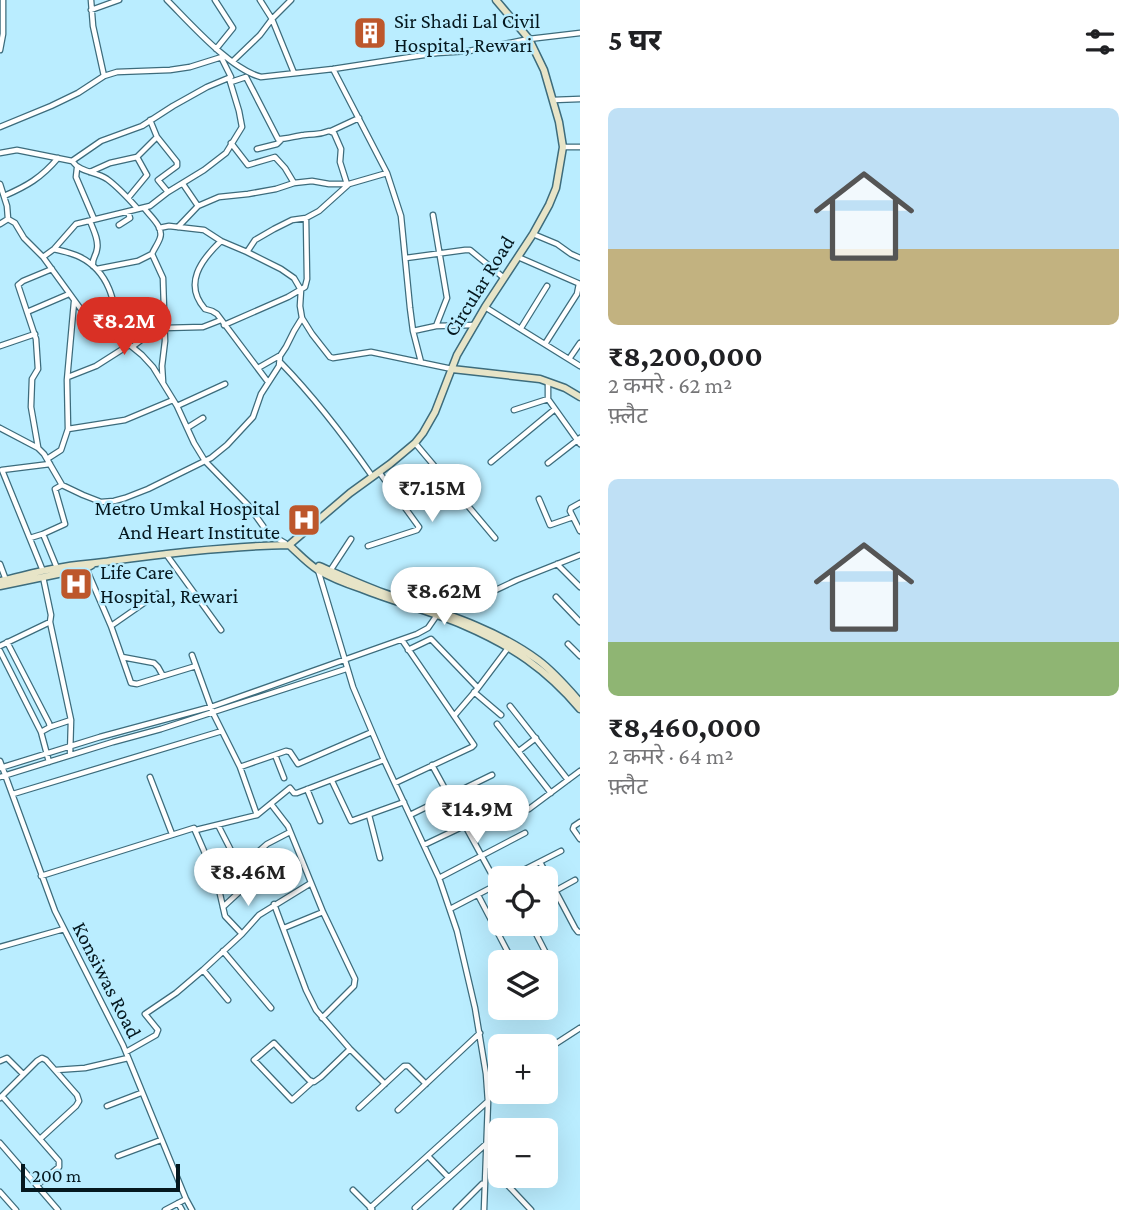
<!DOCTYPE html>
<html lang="hi">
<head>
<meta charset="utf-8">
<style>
	:root { --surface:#fff; --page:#f6f6f6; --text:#202124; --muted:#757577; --accent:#d93025 }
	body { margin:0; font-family:"Crimson Pro","Noto Sans Devanagari",serif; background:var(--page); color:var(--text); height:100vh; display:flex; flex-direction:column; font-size:26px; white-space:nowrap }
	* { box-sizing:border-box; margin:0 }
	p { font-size:23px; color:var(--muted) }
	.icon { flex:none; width:38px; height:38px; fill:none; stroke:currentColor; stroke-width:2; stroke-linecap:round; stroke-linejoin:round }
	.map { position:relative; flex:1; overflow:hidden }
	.drawer { display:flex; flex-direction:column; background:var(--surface); width:567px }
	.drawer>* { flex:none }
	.buttons { position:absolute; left:488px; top:866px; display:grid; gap:14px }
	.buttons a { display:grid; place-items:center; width:70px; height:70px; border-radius:10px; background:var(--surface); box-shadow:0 7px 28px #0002; font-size:35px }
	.scale { position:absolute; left:21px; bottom:18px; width:159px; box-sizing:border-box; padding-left:7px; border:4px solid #05181f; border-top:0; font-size:19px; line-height:24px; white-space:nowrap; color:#05181f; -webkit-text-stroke:5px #baedff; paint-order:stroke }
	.price { position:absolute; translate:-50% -60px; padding:0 16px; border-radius:24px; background:#fff; color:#222; font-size:23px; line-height:46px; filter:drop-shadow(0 2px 4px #0008) }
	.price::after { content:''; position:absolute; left:50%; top:42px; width:21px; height:16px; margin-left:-10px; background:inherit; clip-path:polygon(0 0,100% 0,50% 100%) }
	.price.current { background:var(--accent); color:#fff }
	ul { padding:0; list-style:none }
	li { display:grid; align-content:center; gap:14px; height:371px; padding:0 28px }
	li span { display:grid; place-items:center; height:217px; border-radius:10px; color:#555 }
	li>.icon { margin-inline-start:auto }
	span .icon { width:126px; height:126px; fill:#fffc; stroke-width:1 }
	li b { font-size:30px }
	h2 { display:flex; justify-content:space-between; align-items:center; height:84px; padding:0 28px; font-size:30px }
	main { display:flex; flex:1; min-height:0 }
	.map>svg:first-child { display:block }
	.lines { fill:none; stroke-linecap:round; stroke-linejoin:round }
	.street-casing { stroke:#3d6c7c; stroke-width:7 }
	.secondary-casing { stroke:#3d6c7c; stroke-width:9 }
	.street { stroke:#fff; stroke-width:4.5 }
	.secondary { stroke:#e7e4c7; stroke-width:6 }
	.labels { text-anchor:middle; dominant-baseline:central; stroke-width:5; stroke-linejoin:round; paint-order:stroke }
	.poi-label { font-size:21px; fill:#05181f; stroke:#baedff; text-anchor:start }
	.street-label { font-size:21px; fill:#05181f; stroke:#baedff }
</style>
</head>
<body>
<main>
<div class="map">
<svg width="580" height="1210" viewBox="0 0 580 1210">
	<rect width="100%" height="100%" fill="#baedff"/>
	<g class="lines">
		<defs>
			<path id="street" d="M91 0 93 26 104 76
				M167 0C190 23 230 69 261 77L333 69 437 53 469 51 529 39 580 33
				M215 0 233 28 216 49
				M260 0 272 19 294 73
				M91 10 119 0
				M0 50 3 34V0
				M233 61 260 35 272 19 291 0
				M333 69 387 173 401 216 410 308 413 331 421 362
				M246 77 278 139C287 139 295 136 304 135 316 133 316 136 329 131L334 133 341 149 340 162 347 184
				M231 82 246 77
				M553 100 580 99
				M0 127 51 106 78 93 104 76 117 72 170 70 190 67 225 56
				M331 131 359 118
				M157 137 177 162V166L158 180 168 192
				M231 143 248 165 275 157 285 168 294 183
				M563 147H580
				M257 149 277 144 281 140
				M0 153 17 150 72 161C81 173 95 171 107 179 118 187 128 198 137 208
				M72 161 101 141 142 126 173 106 207 87 231 77 221 57
				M77 168 76 177 94 219
				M90 172 110 163 137 157 157 137 150 120
				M0 184 7 206 8 219
				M183 184 198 206
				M4 196C27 186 41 178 58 158
				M128 198 147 175 137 157
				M144 208C150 216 164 227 160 238 158 244 154 249 152 254L163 278 165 341 162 366 163 382
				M433 215 447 298 436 326
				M90 221C93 229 99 240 97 249 96 257 92 257 93 266
				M0 224 8 219 15 223 24 238 43 257 88 319 98 327 120 337 142 355 153 367 177 406 194 443 205 461 248 505 268 533 285 543
				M119 225 130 218 128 212
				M178 227 198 206 219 197 248 194 276 189 294 183 312 181 329 184H349
				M159 228 169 226 204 230 221 241 247 252 281 269 294 278 301 290 300 306 302 318 312 334 330 357 333 358 371 352 452 369
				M533 234 557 244 571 254 580 258
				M221 241C201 260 183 284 205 309L212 311 217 314 268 382
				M54 249C62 251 72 253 80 257 112 273 115 306 120 337
				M247 252 255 240 274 229 292 220 306 218 319 211 349 184 387 173
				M43 257 54 249 76 224 150 206 168 192 204 170 226 153 242 127 239 111 229 78
				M518 257 580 284
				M406 258 465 250H470L504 278
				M97 269 138 261 152 254
				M485 307 580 366
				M27 312 69 294
				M224 325 288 297 305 287 307 279 306 218
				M164 328 203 327 221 320
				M521 328 547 286
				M413 331 436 326 475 325
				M545 344 577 294 579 284
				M0 346 35 334
				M132 347 148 335 164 330
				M569 359 580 343
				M281 363C315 398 344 436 372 476
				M258 368 279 356
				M68 377 96 366 129 345
				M548 382V399L580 444
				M177 406 225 384
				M514 410 548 399
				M0 428 38 448 44 454 62 485 83 495 101 502 114 501 125 498 148 489 211 458 227 445 253 417 261 394 279 366 280 356 286 347 294 331 302 318
				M187 428 203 418
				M68 429 125 420 173 400
				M415 443 495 538
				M38 447 31 407 32 379 38 369 36 339 18 285 23 281 52 269
				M47 459 61 450 68 429 67 380 74 302
				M491 462 555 409
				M548 463 580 438
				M2 470 43 571
				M2 470 50 464
				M539 499 550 525 573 517
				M580 503 571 508 570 511 580 531
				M30 538 43 534
				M368 546 417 530 419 527 379 472
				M166 554 221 630
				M0 564 6 580
				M557 564 580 587
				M57 568 43 534 65 524 55 489 62 485
				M86 568 111 626 131 683 137 684 196 666
				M318 570 353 687 384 760 439 878 457 931 475 1008 486 1074 488 1102 484 1210
				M330 571 351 539
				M556 597 580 622
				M447 613 517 580 580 555
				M50 622 71 720 70 755
				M111 626 157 594
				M7 642 49 723 50 727 41 732
				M568 644 580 656
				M0 646 50 622 51 615 43 577
				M408 650 431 639 478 688
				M0 651 41 732 49 762
				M192 655 213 713 240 767 257 815
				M122 657 154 663 158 667 163 676
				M474 692 501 715
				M510 706 568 780
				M454 716 478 688 508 648
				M497 724 551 793
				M50 727 71 720
				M519 751 536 738
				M275 755 284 778
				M0 761 55 911 123 1045 186 1199 192 1210
				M432 765 497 884
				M240 767 286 751 290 752 298 764 372 732
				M0 768 100 737 211 707 417 634 428 628 437 615
				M0 777 113 742 161 729 346 669
				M150 777 172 834
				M332 781 351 821 404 802
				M395 783 472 747 474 745 402 640
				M307 789 320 821
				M13 794 222 731
				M271 804 288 826 323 912 355 979 354 986 322 1018
				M529 809 580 771
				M369 815 380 858
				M410 815 492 775
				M580 822 574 826 573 829 580 839
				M218 825 240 868 267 844 290 832
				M196 830 257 815 290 788 294 793H297L384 760
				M424 845 508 805
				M540 862 575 928 578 932H580
				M41 876 194 828 217 881 225 916 242 934
				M439 878 525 833
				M508 878 561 851
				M555 891 575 880
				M478 895 513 962
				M274 904 306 990 316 1010 350 1049 385 1084
				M223 907 276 858
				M450 909 500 883
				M531 924 549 959
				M284 928 323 912
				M0 947 64 929
				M223 951 271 1008
				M203 970 228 1000
				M546 1050 580 1028
				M126 1052 156 1035 158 1030 145 1014 176 993 203 970 242 934 259 915 311 883
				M0 1061 7 1058 23 1074
				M56 1070 85 1068 128 1058
				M312 1082 292 1100 254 1060 274 1043 309 1080 314 1082 321 1077 350 1049
				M487 1087 500 1078
				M2 1096 59 1161V1167L37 1185
				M0 1098 37 1061 42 1058 46 1060 77 1095 79 1101 76 1106 40 1139
				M107 1106 141 1093
				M359 1108 404 1066H408L426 1084
				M398 1110 480 1033
				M0 1143 58 1210
				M118 1156 161 1140
				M428 1156 448 1177
				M486 1162 531 1210
				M353 1190 372 1209
				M0 1192 16 1210
				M178 1203 182 1210
				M370 1208 487 1102
				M415 1208 486 1144
				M165 1210 186 1199
				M456 1210 482 1184"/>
			<path id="secondary" d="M452 369 540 379 565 388 580 397
				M289 545 350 493 390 464 415 443 423 433 435 412 457 355 485 307 533 234 549 205 556 188 563 147 559 122 544 70 529 39 496 0
				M289 545C298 553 307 563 318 570 331 578 347 584 362 589 395 602 430 611 463 625 512 646 546 669 580 709
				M319 566C340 575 362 585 384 593 436 611 492 626 538 660 553 671 567 687 580 702
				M0 581C19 577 38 571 58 568 76 564 94 564 111 561 170 553 230 546 289 545
				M0 586 87 568 92 565"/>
		</defs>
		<use href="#street" class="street-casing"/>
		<use href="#secondary" class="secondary-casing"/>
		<use href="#street" class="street"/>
		<use href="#secondary" class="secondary"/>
	</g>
	<defs>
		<symbol id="building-square" viewBox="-11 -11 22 22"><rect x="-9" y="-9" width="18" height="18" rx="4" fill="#bd572b" stroke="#baedff"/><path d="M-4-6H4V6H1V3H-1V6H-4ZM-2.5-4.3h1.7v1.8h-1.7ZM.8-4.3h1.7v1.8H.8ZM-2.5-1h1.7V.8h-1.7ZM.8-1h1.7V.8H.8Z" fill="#fff"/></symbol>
		<symbol id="hospital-square" viewBox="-11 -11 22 22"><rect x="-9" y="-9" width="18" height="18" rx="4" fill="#bd572b" stroke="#baedff"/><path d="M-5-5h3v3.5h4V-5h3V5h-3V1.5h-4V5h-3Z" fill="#fff"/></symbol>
	</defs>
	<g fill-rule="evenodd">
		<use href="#building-square" x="351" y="14" width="38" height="38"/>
		<use href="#hospital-square" x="285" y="501" width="38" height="38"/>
		<use href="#hospital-square" x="57" y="565" width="38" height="38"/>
	</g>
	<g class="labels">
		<g class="poi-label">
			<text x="394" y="21">Sir Shadi Lal Civil<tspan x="394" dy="24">Hospital, Rewari</tspan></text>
			<text x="280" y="508" text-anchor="end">Metro Umkal Hospital<tspan x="280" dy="24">And Heart Institute</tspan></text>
			<text x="100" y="572">Life Care<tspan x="100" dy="24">Hospital, Rewari</tspan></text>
		</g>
		<g class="street-label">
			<text transform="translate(479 286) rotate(-58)">Circular Road</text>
			<text transform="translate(107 980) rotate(63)">Konsiwas Road</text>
		</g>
	</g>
</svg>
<div class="buttons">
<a><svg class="icon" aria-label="locate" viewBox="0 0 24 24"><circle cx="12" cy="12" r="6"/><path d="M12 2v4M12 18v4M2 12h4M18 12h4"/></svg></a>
<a><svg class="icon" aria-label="layers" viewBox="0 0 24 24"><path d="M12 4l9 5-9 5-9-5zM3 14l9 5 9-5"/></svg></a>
<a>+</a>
<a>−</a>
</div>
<div class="scale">200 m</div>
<b class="price current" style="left:124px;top:357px">₹8.2M</b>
<b class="price" style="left:432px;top:524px">₹7.15M</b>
<b class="price" style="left:444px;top:627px">₹8.62M</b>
<b class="price" style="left:477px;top:845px">₹14.9M</b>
<b class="price" style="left:248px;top:908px">₹8.46M</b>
</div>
<section class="drawer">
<h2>5 घर<svg class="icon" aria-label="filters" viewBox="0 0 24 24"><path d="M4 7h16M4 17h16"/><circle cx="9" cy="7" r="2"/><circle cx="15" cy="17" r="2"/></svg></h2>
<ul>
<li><span style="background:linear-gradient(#bfe0f5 65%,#c2b280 0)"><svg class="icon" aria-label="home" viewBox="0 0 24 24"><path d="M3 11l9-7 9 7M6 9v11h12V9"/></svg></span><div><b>₹8,200,000</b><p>2 कमरे · 62 m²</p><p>फ़्लैट</p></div></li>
<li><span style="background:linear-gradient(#bfe0f5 75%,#8fb573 0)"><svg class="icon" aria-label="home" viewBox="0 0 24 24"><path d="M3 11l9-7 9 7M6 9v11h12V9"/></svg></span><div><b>₹8,460,000</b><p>2 कमरे · 64 m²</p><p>फ़्लैट</p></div></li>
</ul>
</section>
</main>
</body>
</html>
